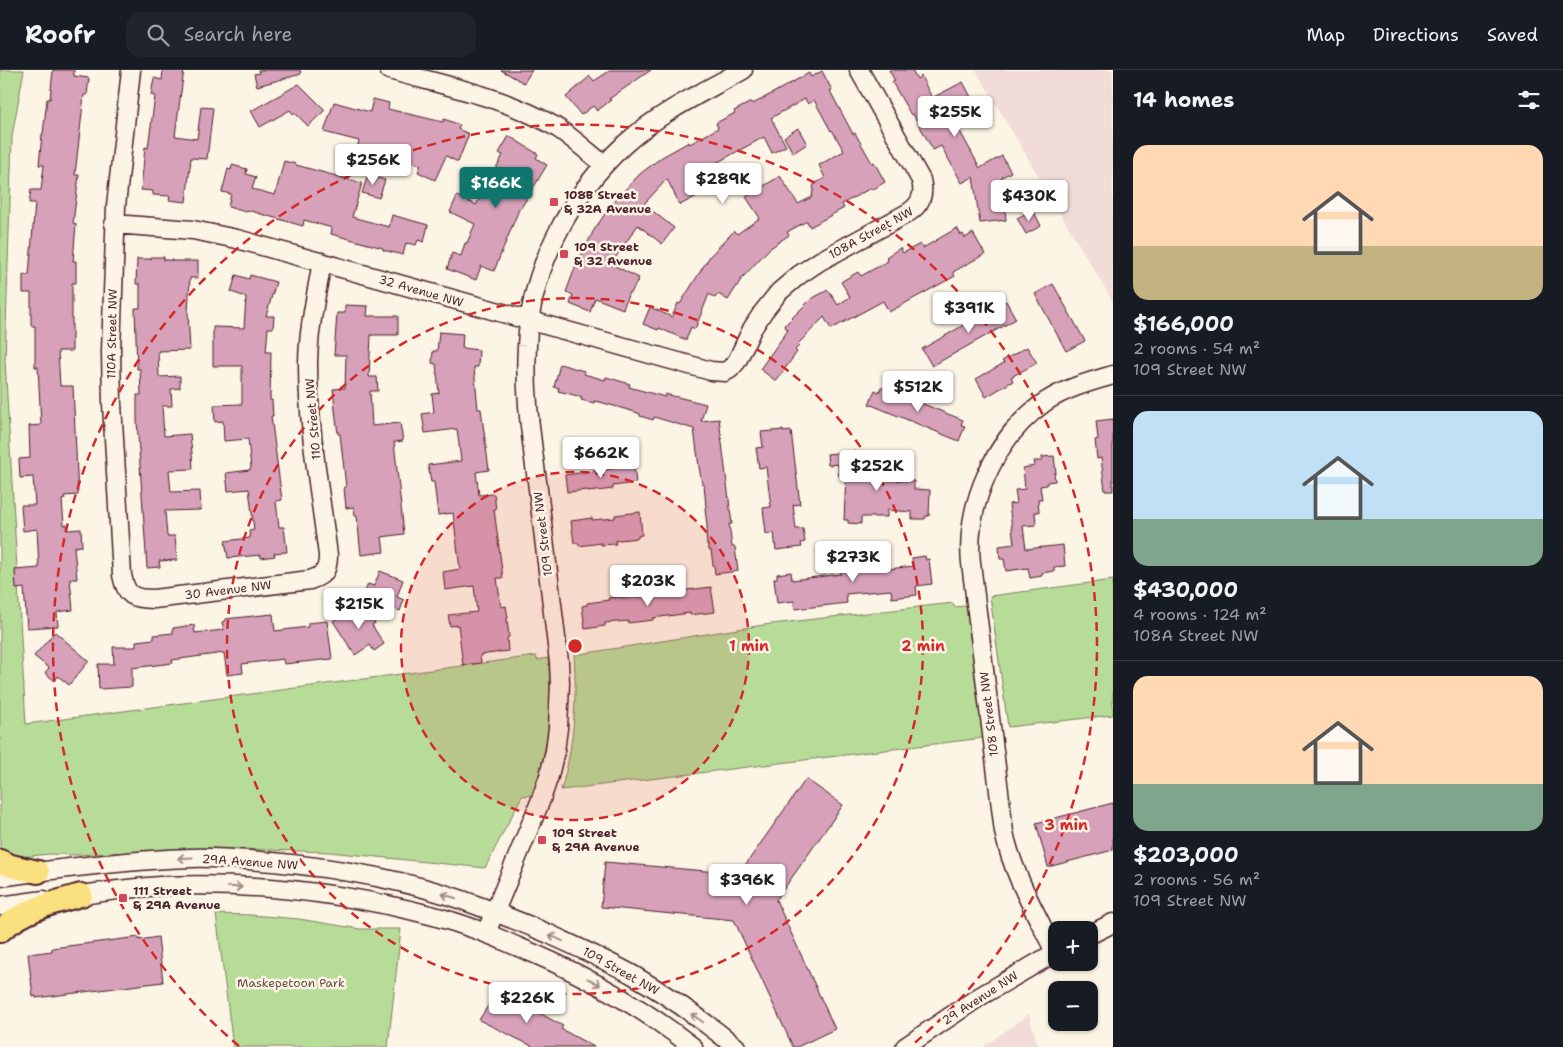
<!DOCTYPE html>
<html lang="en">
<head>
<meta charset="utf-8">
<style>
	:root { --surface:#171b24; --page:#20242c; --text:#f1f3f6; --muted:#9ea1a6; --line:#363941; --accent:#0f766e }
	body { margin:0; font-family:"Shantell Sans",sans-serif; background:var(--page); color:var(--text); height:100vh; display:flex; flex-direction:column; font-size:19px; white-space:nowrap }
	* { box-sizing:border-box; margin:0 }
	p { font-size:16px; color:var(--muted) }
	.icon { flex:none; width:28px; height:28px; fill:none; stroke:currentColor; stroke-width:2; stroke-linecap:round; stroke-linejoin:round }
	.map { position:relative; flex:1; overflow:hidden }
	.side { display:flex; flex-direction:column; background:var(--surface); width:450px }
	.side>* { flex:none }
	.tools { position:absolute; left:1048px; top:851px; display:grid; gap:10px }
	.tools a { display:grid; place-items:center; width:50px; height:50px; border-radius:10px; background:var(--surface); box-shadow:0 1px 4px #0004; font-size:25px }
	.price { position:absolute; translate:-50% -42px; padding:0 11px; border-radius:5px; background:#fff; color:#222; font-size:16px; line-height:32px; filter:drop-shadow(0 1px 2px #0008) }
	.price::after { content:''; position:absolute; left:50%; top:30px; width:15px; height:11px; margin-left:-8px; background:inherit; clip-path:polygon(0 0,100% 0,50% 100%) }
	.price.current { background:var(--accent); color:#fff }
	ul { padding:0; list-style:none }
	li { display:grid; align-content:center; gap:10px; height:265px; padding:0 20px }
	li+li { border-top:1px solid var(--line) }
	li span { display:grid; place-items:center; height:155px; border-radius:15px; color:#555 }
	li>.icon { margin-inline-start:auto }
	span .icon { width:90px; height:90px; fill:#fffc; stroke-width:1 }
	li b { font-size:21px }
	h2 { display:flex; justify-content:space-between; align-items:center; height:60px; padding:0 20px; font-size:21px }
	header { display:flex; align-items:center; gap:30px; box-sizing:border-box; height:70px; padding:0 25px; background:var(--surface); border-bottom:1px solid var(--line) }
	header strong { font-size:24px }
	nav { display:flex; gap:28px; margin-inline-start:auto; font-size:18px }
	.search { width:350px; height:45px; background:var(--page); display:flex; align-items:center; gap:12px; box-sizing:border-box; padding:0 18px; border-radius:15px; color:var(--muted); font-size:19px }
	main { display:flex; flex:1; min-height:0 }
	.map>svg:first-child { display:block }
	.built { fill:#f1dcd8 }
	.green { fill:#b6dc98; stroke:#807e62 }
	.building { fill:#d6a1b9; stroke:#4a1f2b }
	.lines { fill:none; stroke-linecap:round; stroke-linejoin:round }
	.minor-casing { stroke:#4a1f2b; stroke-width:21 }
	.major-casing { stroke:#4a1f2b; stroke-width:26 }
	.minor { stroke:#fcf5e5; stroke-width:18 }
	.major { stroke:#fbe080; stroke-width:22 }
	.oneway { stroke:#a38a88 }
	.ring { fill:none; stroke:#d62828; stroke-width:2.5; stroke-dasharray:9 6 }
	.poi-dot { fill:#d1495b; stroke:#fcf5e5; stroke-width:2 }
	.labels { text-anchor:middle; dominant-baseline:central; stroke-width:5; stroke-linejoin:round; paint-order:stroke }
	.poi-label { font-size:12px; font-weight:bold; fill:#4a1f2b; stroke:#fcf5e5; text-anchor:start }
	.street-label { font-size:12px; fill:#4a1f2b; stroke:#fcf5e5 }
	.park-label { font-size:12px; fill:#654e46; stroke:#fcf5e5 }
	.centre { fill:#d62828; stroke:#fcf5e5; stroke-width:2.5 }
	.ring-label { font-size:15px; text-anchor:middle; font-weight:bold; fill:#d62828; stroke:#fcf5e5; stroke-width:5; stroke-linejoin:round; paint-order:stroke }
</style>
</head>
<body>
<header>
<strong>Roofr</strong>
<div class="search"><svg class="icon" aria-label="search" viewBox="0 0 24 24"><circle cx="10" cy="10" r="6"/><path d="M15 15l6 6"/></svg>Search here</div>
<nav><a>Map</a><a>Directions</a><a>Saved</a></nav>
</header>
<main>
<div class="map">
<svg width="1113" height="977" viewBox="0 0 1113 977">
	<rect width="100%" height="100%" fill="#fcf5e5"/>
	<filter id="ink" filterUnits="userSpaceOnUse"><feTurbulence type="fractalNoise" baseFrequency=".02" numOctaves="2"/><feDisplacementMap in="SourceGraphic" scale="10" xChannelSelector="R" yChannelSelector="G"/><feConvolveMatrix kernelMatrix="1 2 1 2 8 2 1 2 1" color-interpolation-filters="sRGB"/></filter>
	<g filter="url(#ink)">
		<path class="built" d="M976 0H1113V232L1063 148Z
			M1029 944 1038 977H983Z"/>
		<path class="green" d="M0 0H24L12 66 5 291 26 654 536 586 537 590 548 588C553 636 548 680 533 725L522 726 485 798 329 782 209 778 76 785 49 784 13 788 0 784Z
			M1113 510V645L1008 657 990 526Z
			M953 533 954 537 966 536 983 668 561 720C574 676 577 631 574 585L763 555Z
			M216 844 251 845 299 849 360 859H401L388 977H233Z"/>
		<path class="building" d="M53 0H74V6L89 8 87 25H84L75 105H79L73 153 76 154 73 191H76V213H72V281H58L60 316H73L78 425 64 426 65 429 62 430 64 455 67 454V460L81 459 82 476 74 477 77 509H70L73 540 57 542 58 556 27 558 24 518 16 519 15 500 39 498 37 459 23 461 21 435H35L33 407 20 408 19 389 30 388 29 356 41 355 38 297H35V256H31V223H23V205H29L35 133H29L31 120H41L44 95H39L42 64H43L47 29H50Z
			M163 0H184L175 66 197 69 201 37 213 38 207 89 191 88 186 132 169 130 170 126 153 125V121L141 120 145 77 148 78 155 26 151 25 154 8 162 10Z
			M258 0H300L301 4 257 16 254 4 259 3Z
			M501 0H532L524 13Z
			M611 0H651L609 29 611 30 597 41 593 36 581 45 566 27 590 6 594 11Z
			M889 0H912L917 9 921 6 932 28 963 12 980 44 957 56 967 74 980 98 1002 86 1011 102 1002 107 1006 150 980 153 973 107 962 113 941 76 933 80 913 44 911 45 892 12 895 11Z
			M822 1 832 20 830 21 853 64 855 63 872 93 874 92 885 112 872 120 871 118 842 134 844 138 810 157 807 151 787 162 789 165 769 179 742 208 728 230 718 224 715 228 709 224 695 259 691 257 686 270 659 258 658 260 643 254 650 237 672 247 678 233 680 234 710 186 734 161 737 164 760 148 746 127 780 106 798 134 812 127 814 114 825 108 819 95 844 81 832 60 831 61 814 30 808 34 805 29 771 48 786 76 772 83 764 67 716 93 730 117 714 126 710 119 680 135 667 109 644 134 674 158 662 174 638 155 611 194 639 208 631 223 629 222 623 239 595 228 590 242 570 234 573 225 566 222 575 198 594 160 614 131 640 104 662 87 689 72 690 74 718 58 716 53 735 43 734 41 751 32 753 34 809 3 811 7Z
			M299 14 325 40 308 56 295 43 294 45 290 40 260 57 251 41Z
			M373 29 389 33 388 39 443 52 444 49 460 55 458 59 469 64 458 92 446 86 435 110 418 102 421 95 372 82 370 91 355 87 359 71 324 62 334 32 370 42Z
			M798 58 807 74 793 83 784 67Z
			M509 66 538 84 536 88 547 95 521 138 520 137 494 201 481 196 476 210 447 199 452 183 461 186 465 173H467L475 154 450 142 457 126 476 135 503 85 499 83Z
			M284 91 296 94V95L362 113 352 147 389 157 392 145 428 155 424 172 418 170 416 175 406 173 403 185 383 180V178L331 164 332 158 304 150 303 156 247 140 246 142 228 137 231 124 222 122 228 99 231 100 232 95 247 99 246 104 256 107 252 119 275 125Z
			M368 105 385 110 379 128 362 123Z
			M1033 140 1041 156 1026 164 1017 148Z
			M957 158 961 165 963 164 965 168 973 163 985 184 953 202 955 206 889 242 883 231 831 259 824 247 797 275 799 276 795 280 797 282 776 311 760 299 788 260 784 256 811 229 828 220 838 235 850 227 841 212 844 210 858 202 861 206 888 191 886 187 900 178 903 183 920 174 923 178Z
			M151 187H164V190H172V191H198V208H190L188 242 190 280 158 281 159 307 180 306V318L171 319 172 336H162L164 366 190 364 192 383 193 399 169 400 171 422 200 421 201 440 165 441 167 466H175L177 490 159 491 160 497 147 498 137 351V325H141L140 299H137L135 238H140V214H136L137 189H151Z
			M236 205 249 209 250 205 276 212 266 246H274L273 258H268L266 282H271L270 330H272L273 346H271L282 430 276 431 279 457H284L287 482 274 483 275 486 261 488V485L228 488 225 471 250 468 249 461 254 460 249 419 228 421 226 403 250 400V398H251L248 369 224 371 223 351 215 352 214 335 242 334V296H213V257L244 258 246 227 231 222Z
			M1053 214 1085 271 1066 281 1035 224Z
			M1006 231 1016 249 932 296 922 279Z
			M345 235 368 236 367 246H398V265H371L369 307H377L378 321H370L372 356 400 353 403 371 394 372 404 464 382 467 384 482 361 485 357 446H355L354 437 346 438 344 418 346 417 340 364H338L335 340 333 319 345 318 346 285H334L337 243H345Z
			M439 262 463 264 462 278 479 280 478 297H474L478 339H481L489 400 476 402 479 425 494 424 496 439H494L503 508H497L501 537 506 536 508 548H507L509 567 507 568 508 581 480 585 481 593 463 595 458 555 450 556 448 545 477 542 474 516 445 520 443 502 460 499 453 443 438 445 434 412H431L428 395 461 391 457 359 425 363 422 344 434 342 432 324 439 323 436 294 432 293 433 281H437Z
			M1027 277 1037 293 1011 307 1013 311 986 327 976 309 1004 293 1002 291Z
			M560 294 584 301V304L605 310 606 307 630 314 629 317 665 327V324L706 334 701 351 719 349 732 454H729L732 477H735L738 501 715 504 714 495H713L711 480H709L708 475H707L706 463 707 462V456L705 438 706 437 704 414H702L699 397 694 359 654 347 653 350 640 346V344L635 342 600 332 594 331V333L581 330 582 327 558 321 559 318 554 317Z
			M881 317 963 350 961 355 965 356 959 371 869 334 875 320 879 322Z
			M1113 349V421H1105L1101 388 1097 389 1095 370 1098 369 1096 351Z
			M783 360V362L791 361 800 434 793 435 796 459H803L805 472 801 473 802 477 776 480 774 463 766 464 763 438 771 437 766 397 759 398 756 378 763 377 761 362Z
			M856 381 858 392 866 391 868 409 914 411V419L930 420 929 446H926L925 449H912V442L887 440V447H861V454L848 453V450H844L846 405 839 406 838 394 828 395 827 384Z
			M1054 386 1056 403H1054L1055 411 1047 412V415L1040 416 1042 429H1038L1039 442H1035L1036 455 1023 456 1026 479 1063 475 1065 496 1054 497V501L1042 503V506L1030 508 1028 498 1006 501 1004 489H1000L999 476 1014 474 1009 434 1017 433 1015 420 1025 419 1023 398 1035 396 1034 391H1042V387Z
			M628 393V396L634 395 636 413 613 416V419L588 422V420L567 422 565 405 615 398V395Z
			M640 442 642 465 638 466V468L620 470 615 471 616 474 601 475V473L579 476V473H574L571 451 592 448V450L615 448V445Z
			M925 486 926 490 929 489 932 514 916 516 917 525 892 528 891 520 846 524 847 533 795 539 794 531 777 533 774 509 777 508V504L791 502 792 510 841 504 840 496 887 490 889 499 913 496 912 488Z
			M380 501 403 510 397 527 404 530 400 541 393 538V540L362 529 368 514 374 516Z
			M711 517 715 542 690 545V543L653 548V550L628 553V551L605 553V556L585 559 582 536 587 535V533L602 531 609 530 608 528 621 527 622 528H627L662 524 670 522 669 520 682 518 683 520H687Z
			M361 533 375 553 372 555 384 574 374 581 370 575 355 585 333 551Z
			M273 544 275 561 308 557V553L327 551 332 589 284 594 283 589 242 594 243 603 227 605 224 583 172 590 173 593 132 598V617L99 619 98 594H114L113 577H136V571L154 569V565L173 563V558L194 555 195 563 224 560 222 552 225 551V549Z
			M55 562 89 591 69 615 58 606 55 611 45 603 49 598 34 586Z
			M806 709 843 735 776 830 835 959 797 977H793L734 850 601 837 605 792 739 804Z
			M1113 733V780L1048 797 1036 753Z
			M139 867V870L158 867 163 912 36 928V926L33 927 28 884 52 881V878Z
			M498 920 563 956 561 959 594 977H534L479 950Z"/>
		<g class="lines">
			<defs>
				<path id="minor" d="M131 0 116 136 111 281 112 334 122 505C126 526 133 529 154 529L310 510C325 505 328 500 328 485 320 422 308 358 308 295 308 261 316 226 322 192
					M389 0C446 16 505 27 556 57 573 68 588 82 604 95
					M114 154 193 160 237 169 711 301 725 302 730 299 737 291 752 259 763 242 779 222 799 205 820 191 906 144C920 136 925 126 921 110L859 0
					M0 807C63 798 127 790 191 788 218 787 246 790 273 792 336 798 406 810 465 831 493 841 521 852 549 864 577 877 606 890 633 905 669 926 704 951 736 977
					M70 827C100 822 130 818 160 816 251 812 346 823 434 846 463 854 490 864 516 876 580 902 639 935 693 977
					M0 836 44 830
					M486 863 540 732 549 706 555 681 558 658 560 613 559 592C552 534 545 477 538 419 532 372 524 324 527 276 530 199 569 126 625 74 659 43 703 22 743 0
					M1089 865 1113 853
					M1055 882C1036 843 1013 805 1004 762L971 493C965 434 996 366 1045 332 1066 318 1089 312 1113 305
					M905 977 979 927 1056 882"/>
				<path id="major" d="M0 791 11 796 38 802
					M0 861C23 840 52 833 81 825"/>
			</defs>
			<use href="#minor" class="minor-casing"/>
			<use href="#major" class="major-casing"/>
			<use href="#minor" class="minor"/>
			<use href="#major" class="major"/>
		</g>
		<defs><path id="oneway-shaft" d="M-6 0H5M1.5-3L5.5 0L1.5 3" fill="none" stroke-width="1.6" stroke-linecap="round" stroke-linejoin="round" transform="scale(1.25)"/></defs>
		<g class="oneway">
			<use href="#oneway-shaft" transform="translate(185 788) rotate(177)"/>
			<use href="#oneway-shaft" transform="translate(235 817) rotate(2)"/>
			<use href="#oneway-shaft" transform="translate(449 826) rotate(-163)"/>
			<use href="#oneway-shaft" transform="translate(556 868) rotate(-156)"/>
			<use href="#oneway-shaft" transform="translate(594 912) rotate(28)"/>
			<use href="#oneway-shaft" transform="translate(697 948) rotate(-145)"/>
		</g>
	</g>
	<circle cx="575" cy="576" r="174" fill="#d62828" fill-opacity=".12"/>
	<g class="ring">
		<circle cx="575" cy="576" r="174"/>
		<circle cx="575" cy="576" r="348"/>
		<path d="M239 976A522 522 0 1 1 911 976"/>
	</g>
	<g class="poi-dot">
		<rect x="549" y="127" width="10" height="10" rx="2.5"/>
		<rect x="559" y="179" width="10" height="10" rx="2.5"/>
		<rect x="537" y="765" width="10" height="10" rx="2.5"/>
		<rect x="118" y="823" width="10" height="10" rx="2.5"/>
	</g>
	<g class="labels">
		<g class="poi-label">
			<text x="564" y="125">108B Street<tspan x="564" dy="14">&amp; 32A Avenue</tspan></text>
			<text x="574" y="177">109 Street<tspan x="574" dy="14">&amp; 32 Avenue</tspan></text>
			<text x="552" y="763">109 Street<tspan x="552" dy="14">&amp; 29A Avenue</tspan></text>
			<text x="133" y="821">111 Street<tspan x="133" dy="14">&amp; 29A Avenue</tspan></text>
		</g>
		<g class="street-label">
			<text transform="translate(871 163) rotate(-29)">108A Street NW</text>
			<text transform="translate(421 221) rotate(16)">32 Avenue NW</text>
			<text transform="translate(112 264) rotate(-89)">110A Street NW</text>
			<text transform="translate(313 349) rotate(-95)">110 Street NW</text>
			<text transform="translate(543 464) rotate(-97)">109 Street NW</text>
			<text transform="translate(228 520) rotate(-7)">30 Avenue NW</text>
			<text transform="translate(989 644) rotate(-97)">108 Street NW</text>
			<text transform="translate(250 792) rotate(4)">29A Avenue NW</text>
			<text transform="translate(621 901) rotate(29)">109 Street NW</text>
			<text transform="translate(980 928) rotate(-33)">29 Avenue NW</text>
		</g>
		<g class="park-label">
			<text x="291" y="913">Maskepetoon Park</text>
		</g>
	</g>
	<circle cx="575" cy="576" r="8" class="centre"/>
	<g class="ring-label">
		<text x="749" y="581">1 min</text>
		<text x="923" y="581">2 min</text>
		<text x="1066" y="760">3 min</text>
	</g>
</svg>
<div class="tools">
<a>+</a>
<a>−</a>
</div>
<b class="price" style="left:955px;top:68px">$255K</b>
<b class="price" style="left:373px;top:116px">$256K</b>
<b class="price" style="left:723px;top:135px">$289K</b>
<b class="price current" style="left:496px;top:139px">$166K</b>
<b class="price" style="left:1029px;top:152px">$430K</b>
<b class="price" style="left:969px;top:264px">$391K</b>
<b class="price" style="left:918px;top:343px">$512K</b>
<b class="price" style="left:601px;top:409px">$662K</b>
<b class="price" style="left:877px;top:422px">$252K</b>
<b class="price" style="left:853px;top:513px">$273K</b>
<b class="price" style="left:648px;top:537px">$203K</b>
<b class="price" style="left:359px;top:560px">$215K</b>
<b class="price" style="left:747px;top:836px">$396K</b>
<b class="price" style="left:527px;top:954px">$226K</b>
</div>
<section class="side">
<h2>14 homes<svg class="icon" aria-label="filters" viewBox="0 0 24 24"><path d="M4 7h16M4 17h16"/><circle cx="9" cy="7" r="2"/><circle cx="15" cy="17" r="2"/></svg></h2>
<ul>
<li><span style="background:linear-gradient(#ffd9b3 65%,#c2b280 0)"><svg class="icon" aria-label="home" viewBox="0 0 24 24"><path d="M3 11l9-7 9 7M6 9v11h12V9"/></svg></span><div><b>$166,000</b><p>2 rooms · 54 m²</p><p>109 Street NW</p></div></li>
<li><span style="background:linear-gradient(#bfe0f5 70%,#7fa58c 0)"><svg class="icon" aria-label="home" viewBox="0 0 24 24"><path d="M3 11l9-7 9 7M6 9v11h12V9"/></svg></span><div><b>$430,000</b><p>4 rooms · 124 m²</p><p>108A Street NW</p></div></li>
<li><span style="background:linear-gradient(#ffd9b3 70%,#7fa58c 0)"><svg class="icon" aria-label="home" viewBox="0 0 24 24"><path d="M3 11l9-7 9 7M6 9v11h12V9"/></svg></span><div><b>$203,000</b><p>2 rooms · 56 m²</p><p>109 Street NW</p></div></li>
</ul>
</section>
</main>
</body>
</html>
